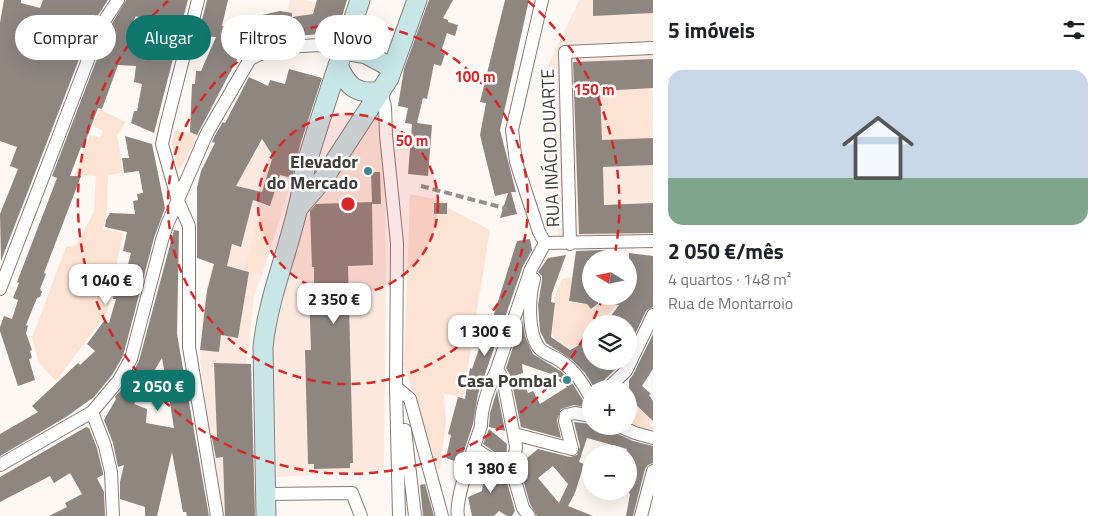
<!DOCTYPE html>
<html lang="pt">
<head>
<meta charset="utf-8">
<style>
	:root { --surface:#fff; --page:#f2f2f2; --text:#202124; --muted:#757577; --accent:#0f766e }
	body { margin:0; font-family:"Titillium Web",sans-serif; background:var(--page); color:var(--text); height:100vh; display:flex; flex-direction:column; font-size:19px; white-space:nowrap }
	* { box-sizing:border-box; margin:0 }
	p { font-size:16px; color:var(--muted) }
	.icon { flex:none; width:28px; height:28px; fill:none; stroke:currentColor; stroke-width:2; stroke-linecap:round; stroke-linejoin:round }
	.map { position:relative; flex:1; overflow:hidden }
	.sheet { display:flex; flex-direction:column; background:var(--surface); width:450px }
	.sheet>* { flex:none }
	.banner { position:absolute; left:15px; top:15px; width:475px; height:45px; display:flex; gap:10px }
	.needle { width:32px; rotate:280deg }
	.tools { position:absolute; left:582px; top:250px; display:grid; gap:10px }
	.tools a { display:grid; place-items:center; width:55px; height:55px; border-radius:50%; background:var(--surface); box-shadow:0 5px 20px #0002; font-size:25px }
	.price { position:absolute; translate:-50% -42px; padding:0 11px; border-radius:10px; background:#fff; color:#222; font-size:16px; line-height:32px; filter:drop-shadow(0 1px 2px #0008) }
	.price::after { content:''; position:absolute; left:50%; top:30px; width:15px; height:11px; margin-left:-8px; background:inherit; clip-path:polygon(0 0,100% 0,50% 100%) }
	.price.selected { background:var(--accent); color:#fff }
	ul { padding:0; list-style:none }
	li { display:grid; align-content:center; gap:10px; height:265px; padding:0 15px }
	li span { display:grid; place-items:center; height:155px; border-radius:15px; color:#555 }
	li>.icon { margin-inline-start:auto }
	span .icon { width:90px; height:90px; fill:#fffc; stroke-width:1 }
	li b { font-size:21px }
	h2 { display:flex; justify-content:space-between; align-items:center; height:60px; padding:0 15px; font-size:21px }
	.pill { padding:0 18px; border-radius:22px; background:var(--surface); box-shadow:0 5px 20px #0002; font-size:18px; line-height:45px }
	.pill.selected { background:var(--accent); color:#fff }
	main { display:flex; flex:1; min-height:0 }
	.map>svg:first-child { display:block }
	.built { fill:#fbe9df }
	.green { fill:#fde3d3 }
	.building { fill:#8f8680; fill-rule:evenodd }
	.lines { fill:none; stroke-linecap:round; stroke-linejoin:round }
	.street-casing { stroke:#867c77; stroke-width:14 }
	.secondary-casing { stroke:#867c77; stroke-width:21 }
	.street { stroke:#fff; stroke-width:12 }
	.secondary { stroke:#c8e5e8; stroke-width:19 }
	.rail { stroke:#938f8b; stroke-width:4; stroke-dasharray:8 4; stroke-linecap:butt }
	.ring { fill:none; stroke:#d62828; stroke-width:2.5; stroke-dasharray:9 6 }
	.poi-dot { fill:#408690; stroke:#fff; stroke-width:2 }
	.labels { text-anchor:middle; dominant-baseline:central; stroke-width:5; stroke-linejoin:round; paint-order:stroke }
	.street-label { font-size:18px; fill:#403c39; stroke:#fff }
	.poi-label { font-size:18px; font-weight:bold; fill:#403c39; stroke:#fff; text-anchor:end }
	.centre { fill:#d62828; stroke:#fff; stroke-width:2.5 }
	.ring-label { font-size:15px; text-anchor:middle; font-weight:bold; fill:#d62828; stroke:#fff; stroke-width:5; stroke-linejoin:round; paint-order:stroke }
</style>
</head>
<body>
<main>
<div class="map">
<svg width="653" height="516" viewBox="0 0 653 516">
	<rect width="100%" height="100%" fill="#fef8f4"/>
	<path class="built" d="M290 0H307L344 12 338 27 339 29 333 34 331 33 283 36Z
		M579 0H653V237L559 240 539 85Z
		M374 107H384L386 257 384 471 277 477 273 341 288 277 308 206Z
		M277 139 302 147 263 273 254 296 247 363 251 364 255 516H222L200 362 203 306 213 263 235 185 259 147 268 141Z"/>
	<path class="green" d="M648 89 650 138 602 140 600 91Z
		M99 109 126 122 117 135 123 173 108 175 107 212 103 229 123 233 107 313 56 381 39 363 32 338 66 247 76 245 94 212 96 176 75 175 90 135 100 138 103 131 93 126Z
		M174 131 190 132 198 136 180 169H177L172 142Z
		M410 194 448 202V208L490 230 463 397 444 394 446 422 440 468 437 469 404 364Z
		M259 217 278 223 262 275 243 269Z
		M572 277 568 302 587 304 591 310 600 303 605 304 606 296 617 304 601 324H591V333L581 343 570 349 553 337 552 333 555 307 554 298 562 279Z
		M634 405 653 419 650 425 653 427V433L629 426V411Z"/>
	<path class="building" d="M4 0H21V3L40 8 43 0H108L93 23 1 261 0 214 18 169 10 166 17 147 0 141V23Z
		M126 0H188L178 37 136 16 126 35 176 47 154 133 131 123 134 111H137L142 84 134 82 136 66 118 65 102 109 98 108 83 148 81 147 70 176H81L44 273 46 274 40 289 42 292 40 297 37 298 26 325 28 326 26 333 32 350 30 351 32 358 29 359 35 380 18 386 0 331V327L4 316 12 319 18 300 13 298 19 283 17 282 57 178 52 176 108 30Z
		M207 0H228L222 26 225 27 223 38 243 48 197 135 190 132 192 84H195L196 71H201L216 37 198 36Z
		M317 0H347L338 30 334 33 268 38 273 27 253 17 280 11 292 13V17L313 14Z
		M429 0H453L443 18 448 20V22L458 25 455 36 447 33 441 52 445 54 441 66 434 64 427 99 423 98 417 123 432 125 428 176 408 174 412 124 405 123 408 108 398 106 404 69Z
		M505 0H529L500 130 516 192H511L517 214 500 218 508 193 495 196 480 135 486 103 480 102Z
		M593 0H653V13L593 16Z
		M653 59V88L600 91 602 140 653 138V165L603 167 604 205 653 203V233L579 234 573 62Z
		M289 69 322 78 301 142 292 178 280 175 270 206 253 200 241 247 232 244 227 266 249 272 238 338 221 335 219 352 200 350 207 291 214 264 197 258V187L201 171 215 143 212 142 214 137 223 122 225 123 249 77 268 86 270 80 285 84ZM262 139 273 156 262 192 236 186Z
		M125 136 152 144 165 208 154 238 123 356 112 375 94 397 66 417 0 456V434L38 412 32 406 78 363 80 365 95 351 87 344 104 321 109 323 116 299H113L118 274 125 276 131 253 123 251 127 232 105 227 106 220 110 213 135 214 133 201 138 200 137 194 143 193 139 171 124 173 122 158H129Z
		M371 172H380L381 204H372L373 265 348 266 353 463H350V468L314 469V464H308L305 350H311L309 289H314V267H312L310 211 316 204 372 202Z
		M434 203H447V214H434Z
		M174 230 179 231 177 334 209 516H187L186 512H183L172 452 157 516H145V507L120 499V482L124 465 118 467 113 443 104 420 116 399 115 397 126 384 139 361ZM162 358 167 385 174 428 146 423 147 409 134 404Z
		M530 239 532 250 523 266 478 394 473 424 460 463 446 458 451 435 448 434 458 397 465 399 470 368 472 369 486 329 489 330 517 241Z
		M601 250 620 252V259H591V296H629V253L653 256V307L646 311 629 347V324H605L619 305 600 302 591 309 587 304 569 301 576 251Z
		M566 255 552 293 551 302 555 303 551 337 570 350 579 345 591 334V361H622L619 366 601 383 599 389H595L585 373 572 360 546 343 540 331 538 305 542 280V276L538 272 548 258Z
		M522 320 525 336 533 354 562 372 572 383 584 402 591 406V408L574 405 561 409 557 420 561 438 521 427 512 384 526 388 528 393 533 391 540 404 567 387 558 380 563 378 522 364 523 373 511 377 506 368Z
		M653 334V369L642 386 651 394 649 395 653 401V421L629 398V380L633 375Z
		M214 363 251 364 255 516H225L223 457 216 458 212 438 217 437Z
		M497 390 505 431 489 427 490 413Z
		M574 422 591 424V426H611L616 433 633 441 653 446V463L648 465 645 469 633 516H626L630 494 629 493V454H626L627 449 587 438 579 462 584 464 575 493 568 506 593 516H537L530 504 521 473 522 462 538 449 570 457 577 455 580 447ZM553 466 568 484 559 503 538 478Z
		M86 427 89 428 97 448 103 473V475L97 478 104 492 105 516H49L67 507 65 503 82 494 70 473 54 483 50 476 0 502V477Z
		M489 429 507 444 506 460 483 444Z
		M478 460 506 479 515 511 512 516H507L499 511 494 516H472L468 497 482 491 484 477 473 474Z
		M425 484 434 516H423L420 485Z"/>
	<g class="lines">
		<defs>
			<path id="street" d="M198 0 166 126 162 144 178 201 189 226V347L217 516
				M542 0 512 130 516 162 539 232 545 243
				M381 91 385 107 386 135 397 243 396 387 399 516
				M545 243 653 241
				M570 244 565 52 653 48
				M534 279C529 297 527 332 539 348 544 354 556 357 562 362 576 372 583 384 591 398
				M0 289 101 26 118 0
				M497 369 503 379 516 446 513 474 523 508 529 516
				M396 387 410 399 442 516
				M607 389 626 371 653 315
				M92 412 105 446 111 472 113 516
				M619 426 635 433 653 438
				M405 430 415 516
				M514 434 572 449 565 421 566 415 575 413 591 416
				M474 448 513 474
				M0 465 92 412 119 380 131 359 162 240 167 225 207 133 250 59 273 48 318 45 343 50
				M266 494 352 493 361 516
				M458 516C454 499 475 445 481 426 481 406 489 387 497 369L531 269 545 243
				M641 516 653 471"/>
			<path id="secondary" d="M343 50 366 54 392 68
				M338 65C347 87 357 95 381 91
				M299 207 324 178 389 78 417 0
				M266 516 263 347C268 299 287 255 298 207 302 194 302 180 306 166 322 110 342 55 360 0"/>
		</defs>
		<use href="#street" class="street-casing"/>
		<use href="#secondary" class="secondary-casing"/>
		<use href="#street" class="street"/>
		<use href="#secondary" class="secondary"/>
		<path class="rail" d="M421 186 508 209"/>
	</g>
	<circle cx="348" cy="204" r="90" fill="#d62828" fill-opacity=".12"/>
	<g class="ring">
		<circle cx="348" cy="204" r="90"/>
		<circle cx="348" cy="204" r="180"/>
		<path d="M603 297A271 271 0 1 1 168 1M528 1A271 271 0 0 1 614 258"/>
	</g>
	<g class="poi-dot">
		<circle cx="368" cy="171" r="5"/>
		<circle cx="567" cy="380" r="5"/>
	</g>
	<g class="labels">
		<g class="street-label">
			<text transform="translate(550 148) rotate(-92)">RUA INÁCIO DUARTE</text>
		</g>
		<g class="poi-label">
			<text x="358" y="161">Elevador<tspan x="358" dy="21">do Mercado</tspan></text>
			<text x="557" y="380">Casa Pombal</text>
		</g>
	</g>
	<circle cx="348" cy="204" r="8" class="centre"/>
	<g class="ring-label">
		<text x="475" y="82">100 m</text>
		<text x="594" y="95">150 m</text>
		<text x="412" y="146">50 m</text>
	</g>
</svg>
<div class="tools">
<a><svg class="needle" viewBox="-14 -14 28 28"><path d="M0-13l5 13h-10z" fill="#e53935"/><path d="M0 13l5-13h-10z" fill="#757577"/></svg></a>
<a><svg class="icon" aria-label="layers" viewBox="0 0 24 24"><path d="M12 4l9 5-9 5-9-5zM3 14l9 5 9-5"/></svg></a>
<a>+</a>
<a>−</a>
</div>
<b class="price" style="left:106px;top:306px">1 040 €</b>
<b class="price" style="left:334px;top:325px">2 350 €</b>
<b class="price" style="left:485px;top:357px">1 300 €</b>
<b class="price selected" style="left:158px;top:412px">2 050 €</b>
<b class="price" style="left:491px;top:494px">1 380 €</b>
<div class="banner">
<a class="pill">Comprar</a>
<a class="pill selected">Alugar</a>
<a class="pill">Filtros</a>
<a class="pill">Novo</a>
</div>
</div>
<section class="sheet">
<h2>5 imóveis<svg class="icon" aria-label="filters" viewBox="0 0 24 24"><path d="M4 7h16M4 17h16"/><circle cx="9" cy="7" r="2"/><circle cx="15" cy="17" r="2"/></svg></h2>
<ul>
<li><span style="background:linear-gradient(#c9d6e8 70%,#7fa58c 0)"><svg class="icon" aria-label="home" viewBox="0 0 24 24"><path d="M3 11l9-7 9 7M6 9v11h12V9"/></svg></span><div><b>2 050 €/mês</b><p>4 quartos · 148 m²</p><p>Rua de Montarroio</p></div></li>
</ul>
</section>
</main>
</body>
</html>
